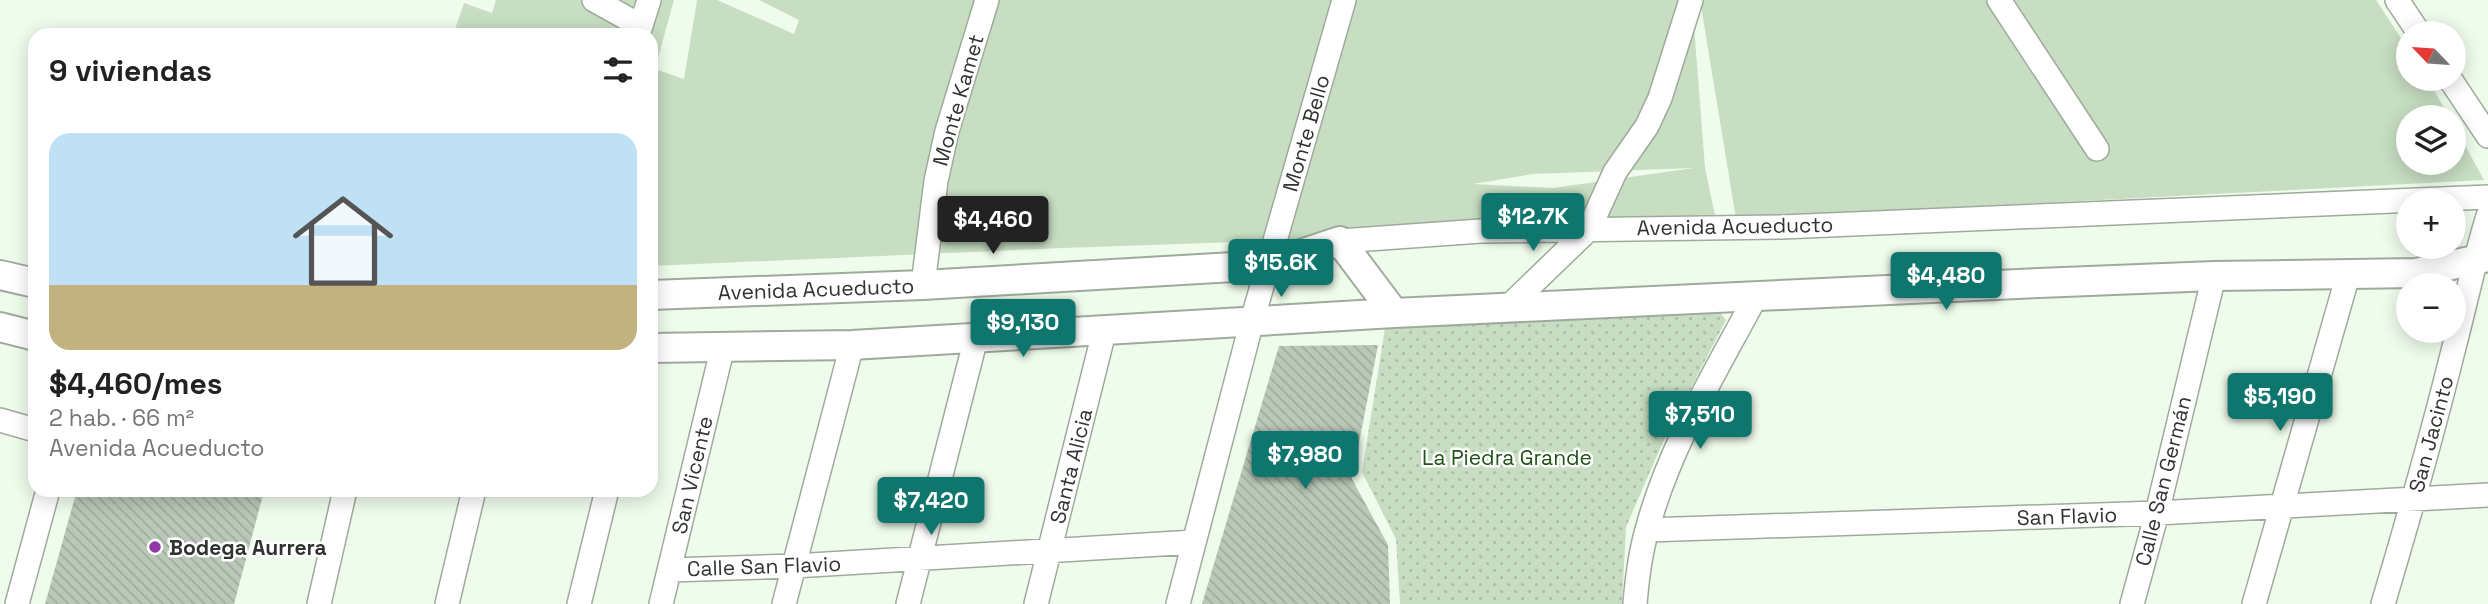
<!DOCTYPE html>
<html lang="es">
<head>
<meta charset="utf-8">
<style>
	:root { --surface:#fff; --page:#f6f6f6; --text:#222; --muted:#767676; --accent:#0f766e }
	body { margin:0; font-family:"Space Grotesk",sans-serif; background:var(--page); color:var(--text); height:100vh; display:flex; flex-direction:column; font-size:26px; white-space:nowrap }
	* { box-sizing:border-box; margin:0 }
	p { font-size:23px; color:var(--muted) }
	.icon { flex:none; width:38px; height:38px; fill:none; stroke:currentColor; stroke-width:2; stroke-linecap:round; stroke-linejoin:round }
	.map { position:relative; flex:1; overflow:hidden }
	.drawer { position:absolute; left:28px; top:28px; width:630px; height:469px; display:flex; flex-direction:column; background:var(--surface); border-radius:21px; box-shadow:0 4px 18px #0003 }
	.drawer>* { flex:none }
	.needle { width:46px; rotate:295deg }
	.tools { position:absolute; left:2396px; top:21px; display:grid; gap:14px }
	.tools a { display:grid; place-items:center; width:70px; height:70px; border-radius:50%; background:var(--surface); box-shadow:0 4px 18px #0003; font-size:35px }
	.price { position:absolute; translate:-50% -60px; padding:0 16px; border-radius:7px; background:var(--accent); color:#fff; font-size:23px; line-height:46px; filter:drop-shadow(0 2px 4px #0008) }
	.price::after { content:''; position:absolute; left:50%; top:42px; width:21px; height:16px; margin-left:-10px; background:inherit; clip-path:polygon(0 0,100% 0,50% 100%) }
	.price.on { background:#222; color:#fff }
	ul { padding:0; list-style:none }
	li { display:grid; align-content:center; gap:14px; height:371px; padding:0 21px }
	li span { display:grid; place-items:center; height:217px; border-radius:21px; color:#555 }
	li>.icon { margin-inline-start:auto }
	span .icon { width:126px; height:126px; fill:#fffc; stroke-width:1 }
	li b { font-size:30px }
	h2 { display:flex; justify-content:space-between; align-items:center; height:84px; padding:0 21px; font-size:30px }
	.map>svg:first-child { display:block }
	.grass { fill:#c7dec2; fill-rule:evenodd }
	.park { fill:url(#park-dots) }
	.building { fill:url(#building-back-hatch) }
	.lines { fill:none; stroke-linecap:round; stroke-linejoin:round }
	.minor-casing { stroke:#9eab9c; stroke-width:26 }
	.tertiary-casing { stroke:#9eab9c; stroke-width:32 }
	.minor { stroke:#fff; stroke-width:23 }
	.tertiary { stroke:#fff; stroke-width:28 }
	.poi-dot { fill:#9238a4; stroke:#fff; stroke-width:2.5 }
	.labels { text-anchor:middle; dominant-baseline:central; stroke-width:5; stroke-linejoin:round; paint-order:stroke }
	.street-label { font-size:21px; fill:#2f352e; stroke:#fff }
	.park-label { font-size:21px; fill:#205216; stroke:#fff }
	.poi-label { font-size:21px; font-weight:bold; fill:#2f352e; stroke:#fff; text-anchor:start }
</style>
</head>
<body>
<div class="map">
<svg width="2488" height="604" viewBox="0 0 2488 604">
	<defs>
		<pattern id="park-dots" width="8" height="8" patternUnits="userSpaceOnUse" patternTransform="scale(1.75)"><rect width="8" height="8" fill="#c7dec2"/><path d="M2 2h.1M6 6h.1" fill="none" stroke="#abbfa7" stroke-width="1.8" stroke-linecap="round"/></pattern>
		<pattern id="building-back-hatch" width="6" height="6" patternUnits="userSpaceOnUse" patternTransform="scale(1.75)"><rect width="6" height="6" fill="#bac8b8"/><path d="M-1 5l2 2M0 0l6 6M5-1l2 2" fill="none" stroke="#a0ac9e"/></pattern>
	</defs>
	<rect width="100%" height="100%" fill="#effcec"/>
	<path class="grass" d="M496 0H674L655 69 684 79 697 0H717L794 34 799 20 759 0H1692L1705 168 1717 225 1063 248 651 266V35H453L464 3 492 13ZM1694 168 1553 188 1473 184 1533 174Z
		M1700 0H2376L2408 49V79H2428L2449 117H2408V163H2454V125L2484 180 1736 219Z"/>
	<path class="park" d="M1720 312 1726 320 1662 444 1626 527 1622 604H1400L1396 539 1362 472 1386 322 1547 320Z"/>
	<path class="building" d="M1378 345 1352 479 1388 545 1390 604H1202L1279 346Z
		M77 490 264 491 234 604H45Z"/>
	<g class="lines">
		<defs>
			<path id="minor" d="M594 0 641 26
				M1999 0 2097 149
				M2397 0 2419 33
				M638 35 649 0
				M2450 79 2488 136
				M1340 241 1481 231 1782 227 2488 197
				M923 285 936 181 947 131 987 0
				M1507 308 1589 229 1615 172 1647 126 1660 98 1691 0
				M0 420 35 430
				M1647 530 2157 513 2488 495
				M670 570 794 566 1194 542
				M17 604 48 490
				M319 604 345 490
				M447 604 474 490
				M579 604 607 490
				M661 604 723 346
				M784 604 852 345
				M908 604 976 338
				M1036 604 1105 328
				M1178 604 1252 321 1344 0
				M1635 604C1637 579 1640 554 1647 530 1669 447 1716 371 1756 296
				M2132 604 2157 513 2214 276
				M2254 604 2348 275
				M2383 604C2408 520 2432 436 2453 351 2465 306 2474 261 2488 216"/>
			<path id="tertiary" d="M0 275 35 283
				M651 295 923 285 1268 265 1340 241 1394 313
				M0 327 35 336
				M651 348 852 345 1394 313 2039 283 2214 276 2416 273 2488 257"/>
		</defs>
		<use href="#minor" class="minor-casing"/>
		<use href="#tertiary" class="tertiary-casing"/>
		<use href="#minor" class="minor"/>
		<use href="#tertiary" class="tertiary"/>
	</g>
	<circle class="poi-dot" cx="155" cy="547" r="7"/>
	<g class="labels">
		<g class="street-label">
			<text transform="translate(958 100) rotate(-74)">Monte Kamet</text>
			<text transform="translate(1306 133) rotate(-74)">Monte Bello</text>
			<text transform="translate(1735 226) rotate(-1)">Avenida Acueducto</text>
			<text transform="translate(816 289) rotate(-2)">Avenida Acueducto</text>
			<text transform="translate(2431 434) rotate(-75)">San Jacinto</text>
			<text transform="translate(1071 466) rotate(-76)">Santa Alicia</text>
			<text transform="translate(692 475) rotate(-77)">San Vicente</text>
			<text transform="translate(2163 481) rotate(-76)">Calle San Germán</text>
			<text transform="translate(2067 516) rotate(-2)">San Flavio</text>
			<text transform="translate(764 566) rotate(-2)">Calle San Flavio</text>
		</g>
		<g class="park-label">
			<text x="1507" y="457">La Piedra Grande</text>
		</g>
		<g class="poi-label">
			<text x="169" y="547">Bodega Aurrera</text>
		</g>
	</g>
</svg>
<div class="tools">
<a><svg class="needle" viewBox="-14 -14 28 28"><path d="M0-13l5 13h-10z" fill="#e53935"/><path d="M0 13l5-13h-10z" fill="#767676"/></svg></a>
<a><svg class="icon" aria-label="layers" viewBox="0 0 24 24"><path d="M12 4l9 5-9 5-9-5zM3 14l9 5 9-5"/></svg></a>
<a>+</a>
<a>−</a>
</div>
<b class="price" style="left:1533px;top:253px">$12.7K</b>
<b class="price on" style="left:993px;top:256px">$4,460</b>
<b class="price" style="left:1281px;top:299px">$15.6K</b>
<b class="price" style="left:1946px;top:312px">$4,480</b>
<b class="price" style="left:1023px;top:359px">$9,130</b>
<b class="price" style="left:2280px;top:433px">$5,190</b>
<b class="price" style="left:1700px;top:451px">$7,510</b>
<b class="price" style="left:1305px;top:491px">$7,980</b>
<b class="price" style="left:931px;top:537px">$7,420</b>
<section class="drawer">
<h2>9 viviendas<svg class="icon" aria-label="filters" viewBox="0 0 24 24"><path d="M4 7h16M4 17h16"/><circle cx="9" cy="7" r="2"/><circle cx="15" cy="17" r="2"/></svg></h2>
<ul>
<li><span style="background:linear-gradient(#bfe0f5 70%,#c2b280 0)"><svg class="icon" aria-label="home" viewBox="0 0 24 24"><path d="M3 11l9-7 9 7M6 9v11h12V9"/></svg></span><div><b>$4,460/mes</b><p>2 hab. · 66 m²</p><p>Avenida Acueducto</p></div></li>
</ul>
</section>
</div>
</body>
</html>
